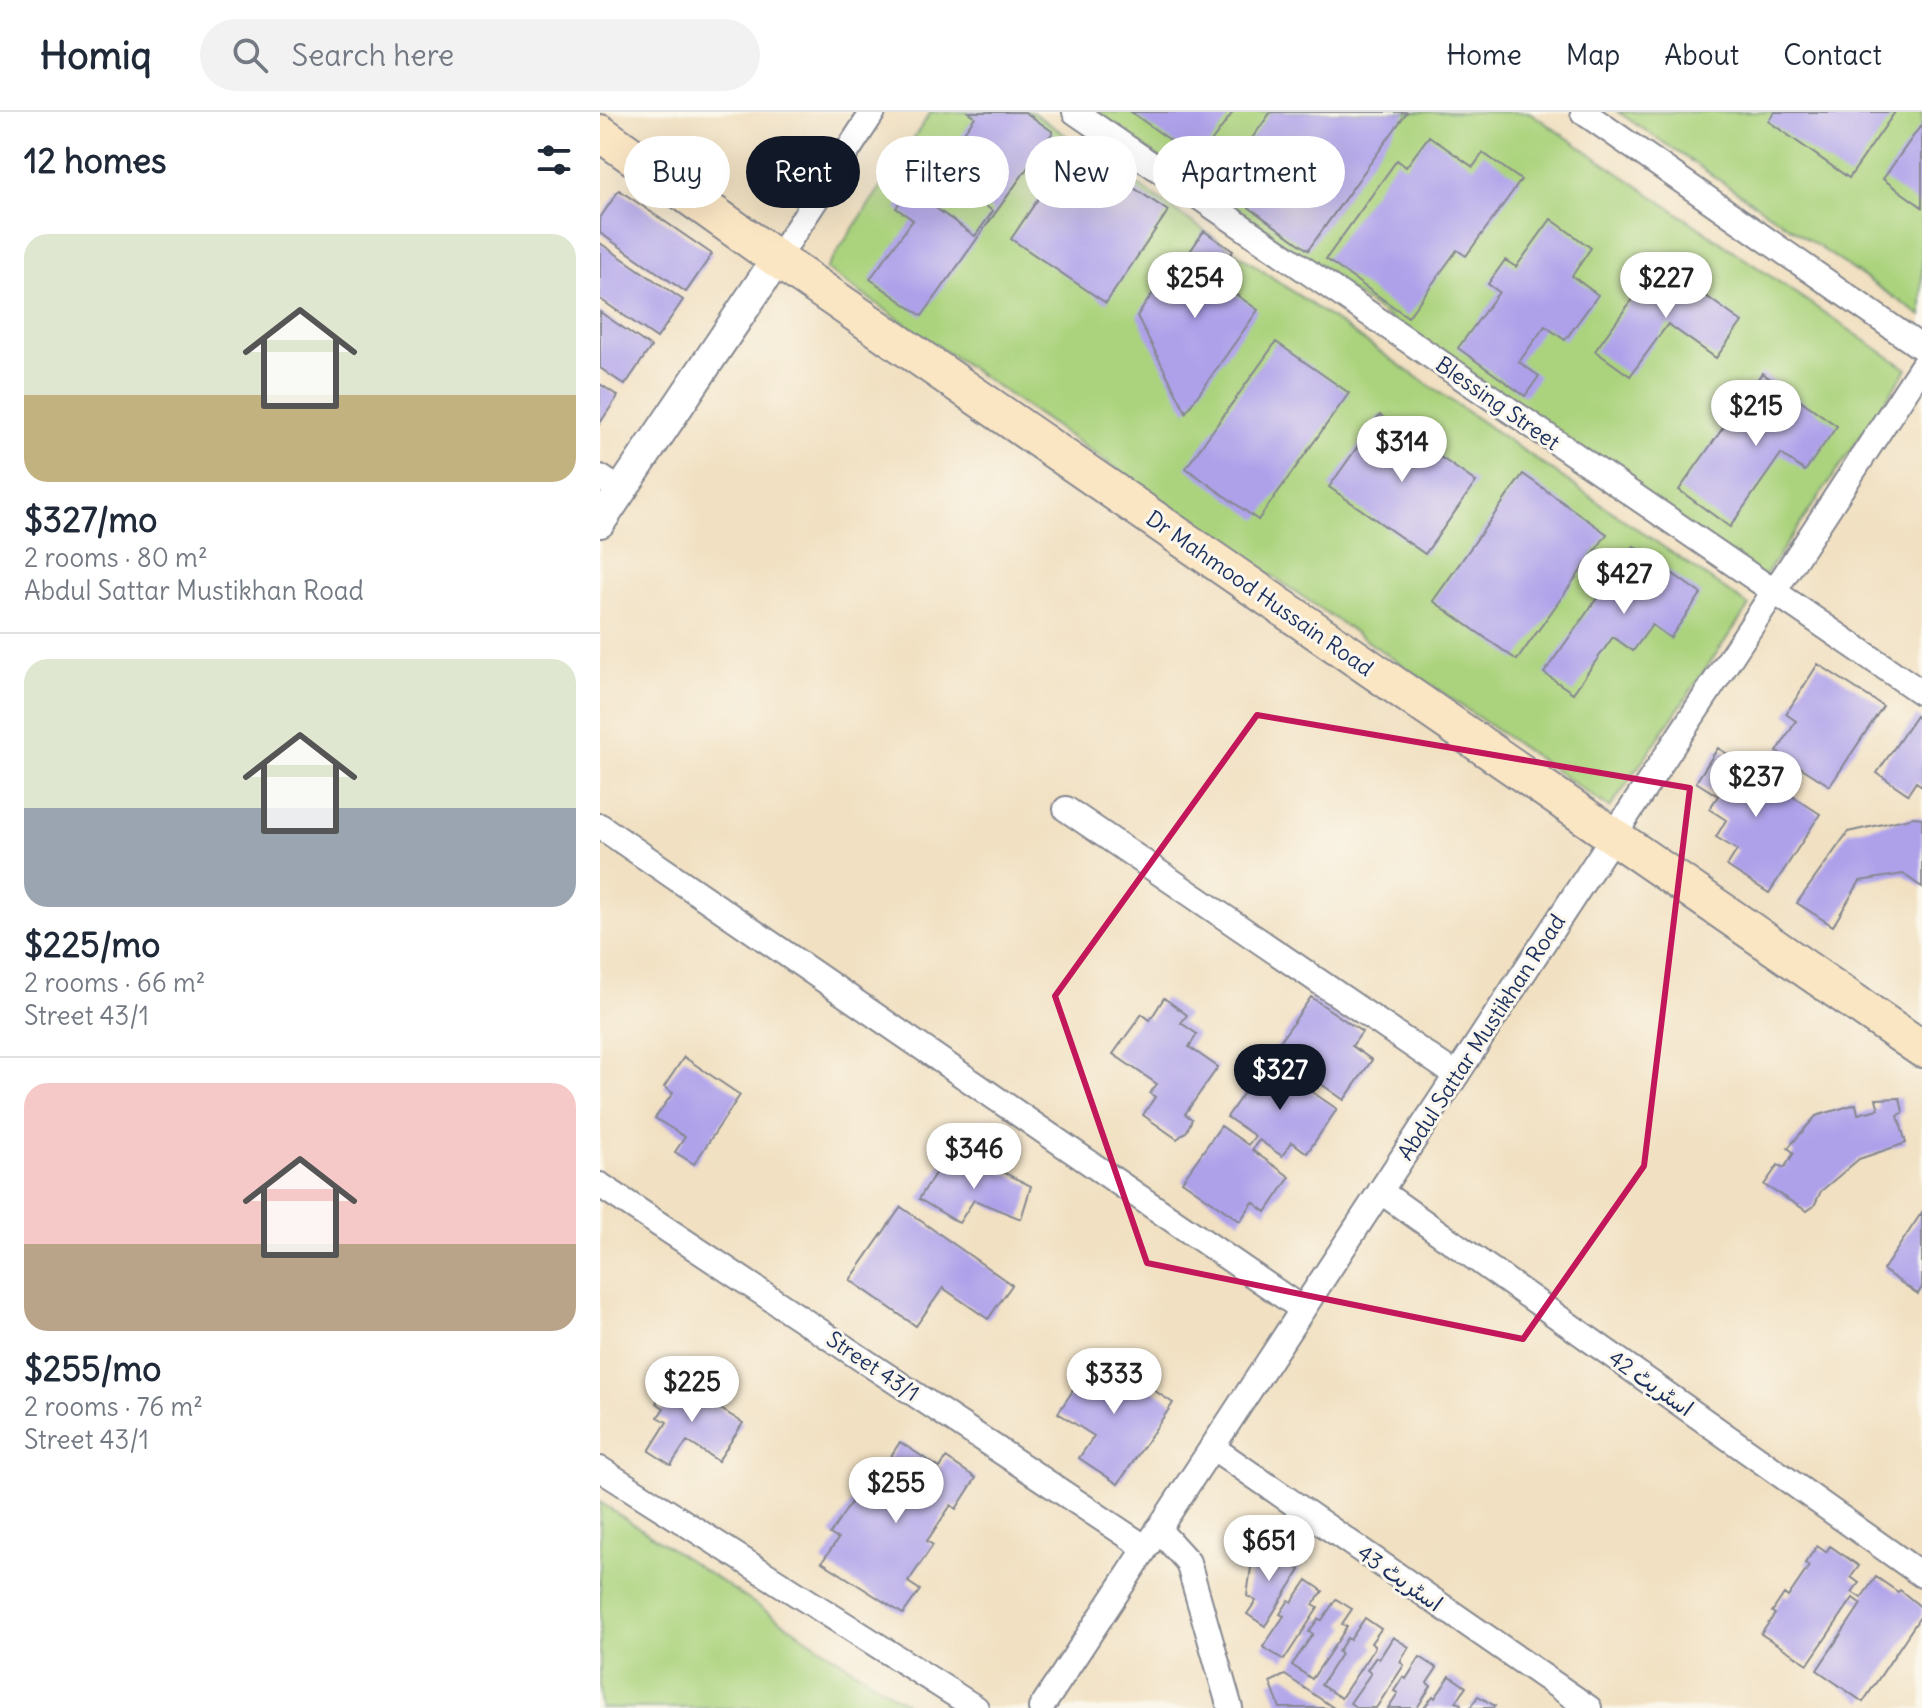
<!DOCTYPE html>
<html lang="en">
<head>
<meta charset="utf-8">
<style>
	:root { --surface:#fff; --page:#f2f2f3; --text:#1f2937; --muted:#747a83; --line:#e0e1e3; --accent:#111827 }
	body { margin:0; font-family:Delius,"Playpen Sans Arabic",sans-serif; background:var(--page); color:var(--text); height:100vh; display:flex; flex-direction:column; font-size:30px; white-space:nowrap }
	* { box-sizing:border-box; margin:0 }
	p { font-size:26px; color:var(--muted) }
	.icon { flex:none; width:44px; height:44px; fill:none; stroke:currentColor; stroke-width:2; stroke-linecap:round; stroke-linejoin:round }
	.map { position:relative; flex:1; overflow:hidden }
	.details { display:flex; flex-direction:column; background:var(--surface); width:600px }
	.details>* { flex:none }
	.top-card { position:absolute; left:24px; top:24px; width:760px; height:72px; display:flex; gap:16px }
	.price { position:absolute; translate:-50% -68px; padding:0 18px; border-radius:28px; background:#fff; color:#222; font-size:26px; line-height:52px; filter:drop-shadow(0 2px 4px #0008) }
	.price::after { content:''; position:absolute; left:50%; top:48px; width:24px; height:18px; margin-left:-12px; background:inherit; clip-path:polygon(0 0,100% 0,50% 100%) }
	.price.current { background:var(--accent); color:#fff }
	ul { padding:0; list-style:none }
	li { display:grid; align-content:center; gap:16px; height:424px; padding:0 24px }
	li+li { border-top:2px solid var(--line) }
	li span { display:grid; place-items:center; height:248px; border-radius:24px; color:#555 }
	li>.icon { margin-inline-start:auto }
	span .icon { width:144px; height:144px; fill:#fffc; stroke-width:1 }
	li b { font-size:34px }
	h2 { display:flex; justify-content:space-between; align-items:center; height:96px; padding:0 24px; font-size:34px }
	.chip { padding:0 28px; border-radius:36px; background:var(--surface); box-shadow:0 8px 32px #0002; font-size:28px; line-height:72px }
	.chip.current { background:var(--accent); color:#fff }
	header { display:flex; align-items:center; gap:48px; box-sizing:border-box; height:112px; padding:0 40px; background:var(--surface); border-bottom:2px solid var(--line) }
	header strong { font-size:38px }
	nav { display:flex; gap:44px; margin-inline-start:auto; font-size:28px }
	.search { width:560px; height:72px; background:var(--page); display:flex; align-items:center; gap:20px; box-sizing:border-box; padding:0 28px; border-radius:44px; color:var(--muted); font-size:30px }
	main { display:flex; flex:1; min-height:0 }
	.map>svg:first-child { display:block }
	.green { fill:#abd37d; stroke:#63816e; stroke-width:2 }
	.building { fill:#aea1ea }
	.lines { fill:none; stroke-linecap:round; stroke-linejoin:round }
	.minor-casing { stroke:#868890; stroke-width:28 }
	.tertiary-casing { stroke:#868890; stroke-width:34 }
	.secondary-casing { stroke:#868890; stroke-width:40 }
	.minor { stroke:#fff; stroke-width:24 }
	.tertiary { stroke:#fff; stroke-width:30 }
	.secondary { stroke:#fbe6c4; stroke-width:36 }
	.marked { fill:none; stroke:#c2185b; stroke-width:6; stroke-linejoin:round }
	.labels { text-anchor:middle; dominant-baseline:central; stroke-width:6; stroke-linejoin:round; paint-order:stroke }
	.street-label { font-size:22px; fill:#1b2f5e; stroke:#fbf7ec }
</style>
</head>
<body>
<header>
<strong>Homiq</strong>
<div class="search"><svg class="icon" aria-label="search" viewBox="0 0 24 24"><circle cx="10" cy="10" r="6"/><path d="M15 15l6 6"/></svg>Search here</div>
<nav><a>Home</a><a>Map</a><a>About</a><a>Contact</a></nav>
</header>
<main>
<section class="details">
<h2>12 homes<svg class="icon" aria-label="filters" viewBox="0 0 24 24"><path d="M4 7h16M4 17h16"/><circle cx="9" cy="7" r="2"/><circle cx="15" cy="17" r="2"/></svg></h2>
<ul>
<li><span style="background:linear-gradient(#dfe7d0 65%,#c2b280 0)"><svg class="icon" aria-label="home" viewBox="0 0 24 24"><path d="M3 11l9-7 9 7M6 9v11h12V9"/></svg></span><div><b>$327/mo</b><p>2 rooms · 80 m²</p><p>Abdul Sattar Mustikhan Road</p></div></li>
<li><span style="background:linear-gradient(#dfe7d0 60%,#9aa5b1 0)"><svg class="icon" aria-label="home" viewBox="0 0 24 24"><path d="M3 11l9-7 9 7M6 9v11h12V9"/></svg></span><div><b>$225/mo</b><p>2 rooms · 66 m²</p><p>Street 43/1</p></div></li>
<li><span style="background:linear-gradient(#f6c9c9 65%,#b9a48a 0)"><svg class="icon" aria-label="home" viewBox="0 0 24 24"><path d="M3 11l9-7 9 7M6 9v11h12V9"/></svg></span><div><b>$255/mo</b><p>2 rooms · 76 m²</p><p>Street 43/1</p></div></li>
</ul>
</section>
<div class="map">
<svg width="1322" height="1596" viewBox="0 0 1322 1596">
	<rect width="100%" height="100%" fill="#fbf7ec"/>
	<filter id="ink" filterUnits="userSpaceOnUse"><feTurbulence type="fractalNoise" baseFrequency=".0125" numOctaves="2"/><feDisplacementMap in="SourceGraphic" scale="16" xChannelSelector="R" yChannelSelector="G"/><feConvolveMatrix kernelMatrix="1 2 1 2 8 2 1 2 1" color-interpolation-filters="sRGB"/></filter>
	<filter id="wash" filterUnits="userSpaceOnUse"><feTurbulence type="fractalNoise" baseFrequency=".006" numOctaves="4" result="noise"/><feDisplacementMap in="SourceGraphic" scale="32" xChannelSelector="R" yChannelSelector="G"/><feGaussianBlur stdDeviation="1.8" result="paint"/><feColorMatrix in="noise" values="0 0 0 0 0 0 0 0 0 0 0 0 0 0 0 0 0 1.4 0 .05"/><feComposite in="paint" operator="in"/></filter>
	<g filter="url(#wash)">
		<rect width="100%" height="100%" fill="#f1e0c1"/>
		<path class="green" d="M331 0H432L1149 494 1010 696 226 157Z
			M493 0H929L1307 257 1163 466Z
			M1018 0H1322V204Z
			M0 1390 313 1596H0Z"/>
		<g id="blocks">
			<path class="building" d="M368 0H425L453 20 322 204 270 167 313 108 296 96 309 77 375 124 393 99 381 91 394 73 370 57 358 74 336 59 375 5Z
				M531 0H633L598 48Z
				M671 0H807L708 138 618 73Z
				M1175 0H1295L1249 66 1168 9Z
				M1322 12V95L1283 67Z
				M829 24 873 55 883 41 921 68 866 144 857 138 808 205 726 147 797 48 806 55Z
				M473 35 568 99 506 191 411 127Z
				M19 78 112 142 86 180 0 121V106Z
				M951 107 991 136 972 164 998 183 965 228 945 214 919 250 939 264 925 284 858 236 899 180 888 172 905 148 916 155Z
				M604 119 633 139 613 166 658 198 586 300 537 204 555 178 559 185Z
				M0 131 83 188 57 226 0 187Z
				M1059 150 1142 210 1116 246 1068 212 1030 264 995 239Z
				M0 200 51 235 25 273 0 256Z
				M676 230 749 281 658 408 586 356Z
				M1162 261 1237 314 1205 359 1181 342 1130 415 1079 378Z
				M0 272 18 284 0 311Z
				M780 303 876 370 825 442 729 375Z
				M923 362 1007 422 917 548 833 489Z
				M1034 434 1101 482 1070 526 1052 513 1033 539 1013 525 973 581 944 561Z
				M1218 552 1283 594 1230 674 1177 640 1196 609 1186 602Z
				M1316 604 1322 608V674L1316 670 1308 682 1277 661Z
				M1118 636 1220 702 1169 781 1127 754 1137 738 1116 725 1126 708 1109 697 1118 684 1096 670Z
				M1314 705 1322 706V775L1303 762 1260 769 1233 814 1197 791 1248 720Z
				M711 885 762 920 752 934 772 948 744 988 711 965 705 975 737 997 707 1041 692 1030 682 1044 659 1028 652 1038 690 1065 666 1100 653 1090 640 1109 582 1069 621 1014 648 1033 655 1024 627 1005 668 946 699 968 705 959 674 938Z
				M564 886 587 903 581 911 597 922 589 935 618 955 585 1002 592 1007 587 1019 577 1027 543 1003 555 985 550 981 557 972 513 942 542 902 550 908Z
				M84 945 140 983 94 1052 75 1040 85 1025 55 1006 73 981 64 975Z
				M1300 986 1303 1000 1298 1004 1306 1031 1259 1047 1221 1079 1214 1094 1207 1099 1164 1073 1178 1053 1184 1056 1194 1041 1188 1036 1216 1004 1256 992 1258 1002 1279 997 1276 987Z
				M344 1047 391 1062 393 1055 431 1074 421 1107 374 1088 359 1111 319 1087Z
				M301 1095 412 1173 388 1207 343 1176 316 1214 250 1168Z
				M1322 1100V1175L1318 1182 1283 1158Z
				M498 1241 573 1291 518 1372 479 1346 494 1324 458 1301Z
				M72 1266 143 1311 118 1349 87 1329 71 1353 49 1339 67 1310 58 1305 64 1296 56 1291Z
				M300 1330 340 1356 346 1346 376 1366 356 1397 351 1393 327 1429 333 1433 308 1470 320 1478 303 1502 222 1450 238 1427 230 1422 258 1380 265 1384Z
				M663 1433 700 1458 665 1514 647 1502 656 1489 647 1484 652 1448Z
				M1217 1434 1226 1440 1230 1434 1259 1454 1251 1465 1259 1471 1252 1480 1261 1486 1276 1465 1298 1480 1300 1478 1322 1496V1502L1263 1590 1217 1558 1261 1492 1253 1486 1208 1552 1161 1522 1175 1502 1172 1500 1184 1482 1188 1485 1209 1454 1205 1451Z
				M707 1468 723 1479 713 1493 718 1496 684 1548 663 1535 684 1504 680 1502 689 1488 692 1490Z
				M736 1487 752 1497 742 1512 747 1515 712 1567 692 1553 713 1522 709 1520 718 1507 722 1508Z
				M765 1506 781 1517 771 1531 775 1535 741 1586 721 1573 741 1542 738 1540 747 1526 750 1528Z
				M793 1525 809 1535 800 1550 804 1553 776 1596H757L750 1591 771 1561 767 1558 776 1545 779 1547Z
				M820 1545 837 1556 827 1571 831 1574 817 1596H788L798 1581 794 1579 803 1565 806 1567Z
				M685 1563 734 1596H680L670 1570Z
				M850 1564 866 1575 856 1590 861 1592 858 1596H824L833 1584 835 1586Z
				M878 1584 895 1594 893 1596H870Z"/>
		</g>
	</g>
	<g filter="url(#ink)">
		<use href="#blocks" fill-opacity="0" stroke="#868890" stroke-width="2"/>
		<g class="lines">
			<defs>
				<path id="minor" d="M475 0 1322 581
					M983 0 1322 236
					M177 147 273 0
					M0 365 21 379
					M466 697 856 963
					M0 714 702 1197
					M0 1073 546 1436
					M780 1079 1322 1463
					M612 1335 989 1596
					M0 1357 376 1596
					M558 1417 588 1450 630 1596
					M441 1596 1322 254"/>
				<path id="tertiary" d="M0 410 177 147"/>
				<path id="secondary" d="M0 21 177 147 1322 937"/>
			</defs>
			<use href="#minor" class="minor-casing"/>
			<use href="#tertiary" class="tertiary-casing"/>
			<use href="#secondary" class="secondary-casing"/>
			<use href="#minor" class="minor"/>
			<use href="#tertiary" class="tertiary"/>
			<use href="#secondary" class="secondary"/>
		</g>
	</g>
	<path class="marked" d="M657 603 1090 676 1044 1054 923 1227 547 1151 455 884Z"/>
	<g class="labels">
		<g class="street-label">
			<text transform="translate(898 291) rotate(35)">Blessing Street</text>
			<text transform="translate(660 481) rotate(35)">Dr Mahmood Hussain Road</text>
			<text transform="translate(881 925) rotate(-57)">Abdul Sattar Mustikhan Road</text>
			<text transform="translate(273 1254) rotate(34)">Street 43/1</text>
			<text transform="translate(1051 1271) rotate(35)">اسٹریٹ 42</text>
			<text transform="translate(800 1466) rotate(35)">اسٹریٹ 43</text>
		</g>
	</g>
</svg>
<b class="price" style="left:595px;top:208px">$254</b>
<b class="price" style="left:1066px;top:208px">$227</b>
<b class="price" style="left:1156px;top:336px">$215</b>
<b class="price" style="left:802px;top:372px">$314</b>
<b class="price" style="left:1024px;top:504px">$427</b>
<b class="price" style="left:1156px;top:707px">$237</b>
<b class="price current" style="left:680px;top:1000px">$327</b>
<b class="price" style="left:374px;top:1079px">$346</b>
<b class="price" style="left:514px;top:1304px">$333</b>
<b class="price" style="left:92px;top:1312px">$225</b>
<b class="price" style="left:296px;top:1413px">$255</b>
<b class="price" style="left:669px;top:1471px">$651</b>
<div class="top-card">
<a class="chip">Buy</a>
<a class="chip current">Rent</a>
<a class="chip">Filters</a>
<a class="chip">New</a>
<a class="chip">Apartment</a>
</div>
</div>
</main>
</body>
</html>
